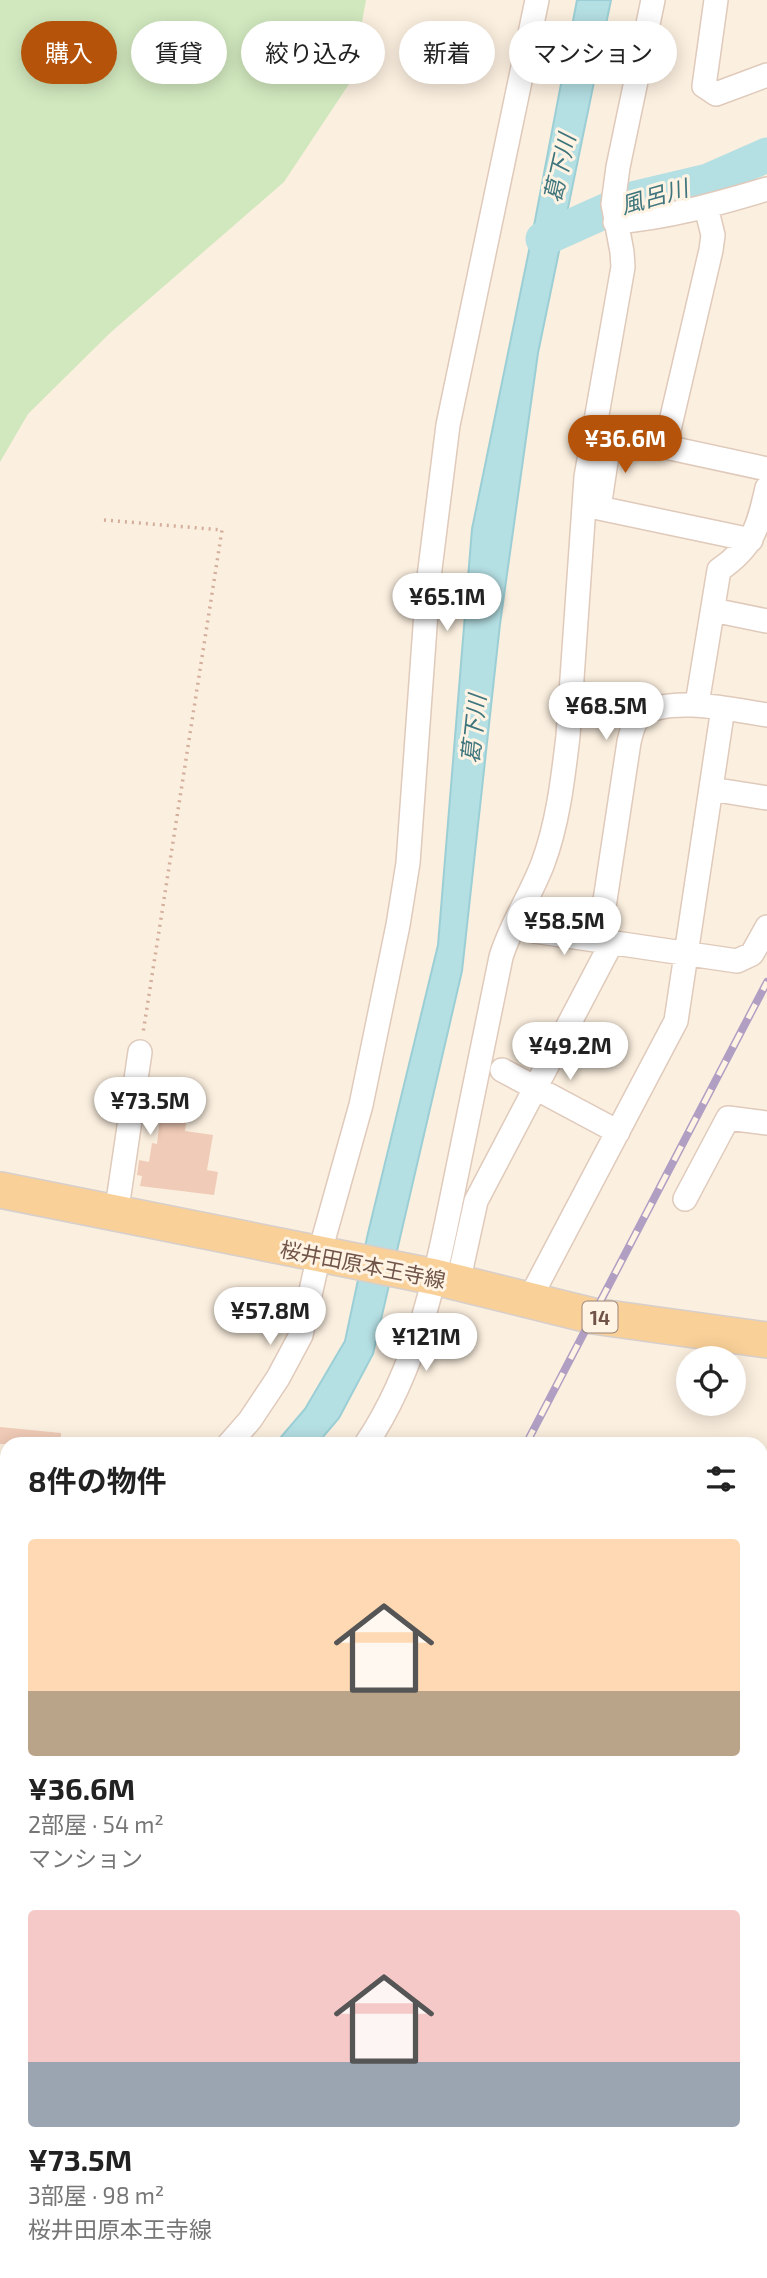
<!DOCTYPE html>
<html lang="ja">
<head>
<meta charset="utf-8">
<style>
	:root { --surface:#fff; --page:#f6f6f6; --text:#222; --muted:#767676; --accent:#b45309 }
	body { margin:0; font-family:"Exo 2","Noto Sans JP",sans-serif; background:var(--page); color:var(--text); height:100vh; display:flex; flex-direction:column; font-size:26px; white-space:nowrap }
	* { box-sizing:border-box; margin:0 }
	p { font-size:23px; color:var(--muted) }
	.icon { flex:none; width:38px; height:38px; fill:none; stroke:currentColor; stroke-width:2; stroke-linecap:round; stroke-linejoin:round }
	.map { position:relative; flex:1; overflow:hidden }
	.drawer { position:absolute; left:0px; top:1437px; width:768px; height:842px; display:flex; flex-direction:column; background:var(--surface); border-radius:21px 21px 0 0; box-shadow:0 4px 18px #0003 }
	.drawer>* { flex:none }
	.guide { position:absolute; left:21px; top:21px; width:726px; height:63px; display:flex; gap:14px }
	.buttons { position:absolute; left:676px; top:1346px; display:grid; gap:14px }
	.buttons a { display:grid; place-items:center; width:70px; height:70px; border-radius:50%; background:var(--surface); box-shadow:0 4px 18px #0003; font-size:35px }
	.price { position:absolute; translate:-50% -60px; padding:0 16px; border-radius:24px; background:#fff; color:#222; font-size:23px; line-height:46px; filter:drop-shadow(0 2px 4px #0008) }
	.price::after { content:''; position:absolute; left:50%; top:42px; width:21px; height:16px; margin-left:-10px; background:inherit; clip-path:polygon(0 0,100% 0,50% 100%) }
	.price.on { background:var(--accent); color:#fff }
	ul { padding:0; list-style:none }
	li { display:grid; align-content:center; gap:14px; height:371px; padding:0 28px }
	li span { display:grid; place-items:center; height:217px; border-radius:7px; color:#555 }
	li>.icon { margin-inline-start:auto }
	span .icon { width:126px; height:126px; fill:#fffc; stroke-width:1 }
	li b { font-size:30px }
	h2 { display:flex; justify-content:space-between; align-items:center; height:84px; padding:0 28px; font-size:30px }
	.chip { padding:0 24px; border-radius:32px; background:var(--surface); box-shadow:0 4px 18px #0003; font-size:24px; line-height:63px }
	.chip.on { background:var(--accent); color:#fff }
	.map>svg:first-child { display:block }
	.green { fill:#d1e8be }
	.water { fill:#b4dfe3; stroke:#9bcfd5; stroke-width:2 }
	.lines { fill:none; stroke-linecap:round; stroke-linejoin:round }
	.river { stroke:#b4dfe3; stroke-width:35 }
	.building { fill:#f0cbb7 }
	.minor-casing { stroke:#dfcabb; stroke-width:26 }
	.primary-casing { stroke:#d7cfcc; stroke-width:38 }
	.trunk-casing { stroke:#d7cfcc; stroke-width:40 }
	.path { stroke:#d4ae9b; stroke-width:3.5; stroke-dasharray:2 5; stroke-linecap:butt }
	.minor { stroke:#fff; stroke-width:23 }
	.primary { stroke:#f9d098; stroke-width:35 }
	.trunk { stroke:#f7bd97; stroke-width:37 }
	.rail-casing { stroke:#b09fc3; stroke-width:8 }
	.rail { stroke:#fff3e4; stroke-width:5; stroke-dasharray:16; stroke-linecap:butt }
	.labels { text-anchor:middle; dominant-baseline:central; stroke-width:6; stroke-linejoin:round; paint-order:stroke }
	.shield { fill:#fff3e4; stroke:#9b8477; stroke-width:2 }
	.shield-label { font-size:19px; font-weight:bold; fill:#705448 }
	.street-label { font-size:21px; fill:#705448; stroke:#fff3e4 }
	.water-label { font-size:23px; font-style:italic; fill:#3f767d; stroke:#fff3e4 }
</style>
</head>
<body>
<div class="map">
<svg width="767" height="2278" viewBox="0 0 767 2278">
	<rect width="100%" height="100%" fill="#fbefdf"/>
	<path class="green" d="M0 0H366L351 81 284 182 110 333 28 414 0 462Z"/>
	<path class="water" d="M577 0H611L538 353 500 624 462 971 373 1354 339 1418 317 1444H275L305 1409 345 1341 368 1233 438 945 472 529 533 231Z"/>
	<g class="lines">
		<path class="river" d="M543 239 632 199 708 181 767 155"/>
	</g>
	<path class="building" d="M170 1079 194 1082V1086H198L196 1101 189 1100 185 1131 213 1135 207 1170 218 1172 214 1195 140 1186 142 1176 137 1175 139 1160 149 1162 152 1143 157 1144 164 1084 169 1085Z
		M0 1427 61 1433V1444H0Z"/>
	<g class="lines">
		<defs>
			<path id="minor" d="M716 0 704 86 716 94 767 75
				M615 222C667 218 717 204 767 189
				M665 447 711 250 713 235 706 207
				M751 540 599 508 610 435 767 469
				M713 610 767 621
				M697 704 719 570C754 546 758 527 767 488
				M711 789 767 798
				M534 931 737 961 752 954 767 927
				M599 940 629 742C631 734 633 723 639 717 665 694 735 710 767 715
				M502 1070 618 1132
				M685 1199 728 1118 767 1123
				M116 1215 140 1052
				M458 1283 476 1201 612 942
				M529 1300 676 1021 723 708
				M229 1444 250 1420 278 1378 301 1335 319 1255 361 1105 398 925 408 863 428 585 448 425 537 0
				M366 1444C418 1367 437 1271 455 1182 471 1107 486 1032 501 957 511 924 531 895 543 863 558 823 563 778 568 736L586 477 623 267 622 252 613 204 618 167 653 0
				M0 1577 7 1574
				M761 1625 767 1626
				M0 1698 7 1696
				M0 1863 7 1865
				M761 1996 767 1997
				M761 2106 767 2095
				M0 2179 7 2180
				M750 2272 767 2276
				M106 2278 110 2272
				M269 2278 270 2272
				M692 2278 694 2272"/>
			<path id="primary" d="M0 1190 435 1277 593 1316 767 1340"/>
			<path id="trunk" d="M761 1890 767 1880
				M524 2278 527 2272"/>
		</defs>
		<use href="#minor" class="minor-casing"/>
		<use href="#primary" class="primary-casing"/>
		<use href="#trunk" class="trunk-casing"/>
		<path class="path" d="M104 520 222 530 143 1033
			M40 2278V2272"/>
		<use href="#minor" class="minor"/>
		<use href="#primary" class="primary"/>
		<use href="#trunk" class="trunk"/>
		<defs>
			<path id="rail" d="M526 1444 767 982
				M84 2278 88 2272"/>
		</defs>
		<use href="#rail" class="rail-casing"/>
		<use href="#rail" class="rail"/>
	</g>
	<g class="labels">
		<rect class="shield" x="582.5" y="1301.5" width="35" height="31" rx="5"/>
		<g class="shield-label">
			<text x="600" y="1317">14</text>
		</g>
		<g class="street-label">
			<text transform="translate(363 1264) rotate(11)">桜井田原本王寺線</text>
		</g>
		<g class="water-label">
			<text transform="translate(559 168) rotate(-77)">葛下川</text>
			<text transform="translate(654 196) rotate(-16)">風呂川</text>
			<text transform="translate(473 729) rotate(-84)">葛下川</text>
		</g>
	</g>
</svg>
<div class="buttons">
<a><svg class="icon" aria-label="locate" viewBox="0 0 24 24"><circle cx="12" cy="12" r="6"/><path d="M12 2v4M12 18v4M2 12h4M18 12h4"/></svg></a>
</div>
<b class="price on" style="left:625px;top:475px">¥36.6M</b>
<b class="price" style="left:447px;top:633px">¥65.1M</b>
<b class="price" style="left:606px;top:742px">¥68.5M</b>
<b class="price" style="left:564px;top:957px">¥58.5M</b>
<b class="price" style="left:570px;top:1082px">¥49.2M</b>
<b class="price" style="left:150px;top:1137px">¥73.5M</b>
<b class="price" style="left:270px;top:1347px">¥57.8M</b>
<b class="price" style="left:426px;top:1373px">¥121M</b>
<div class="guide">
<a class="chip on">購入</a>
<a class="chip">賃貸</a>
<a class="chip">絞り込み</a>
<a class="chip">新着</a>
<a class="chip">マンション</a>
</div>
<section class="drawer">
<h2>8件の物件<svg class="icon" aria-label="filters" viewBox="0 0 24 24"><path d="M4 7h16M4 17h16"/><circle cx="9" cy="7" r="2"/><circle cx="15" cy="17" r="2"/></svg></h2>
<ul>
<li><span style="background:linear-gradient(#ffd9b3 70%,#b9a48a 0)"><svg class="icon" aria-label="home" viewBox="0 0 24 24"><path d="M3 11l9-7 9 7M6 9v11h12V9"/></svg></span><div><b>¥36.6M</b><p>2部屋 · 54 m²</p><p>マンション</p></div></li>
<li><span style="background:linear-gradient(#f6c9c9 70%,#9aa5b1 0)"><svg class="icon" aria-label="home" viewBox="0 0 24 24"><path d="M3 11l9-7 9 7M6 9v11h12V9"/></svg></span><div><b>¥73.5M</b><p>3部屋 · 98 m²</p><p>桜井田原本王寺線</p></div></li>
</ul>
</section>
</div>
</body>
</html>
